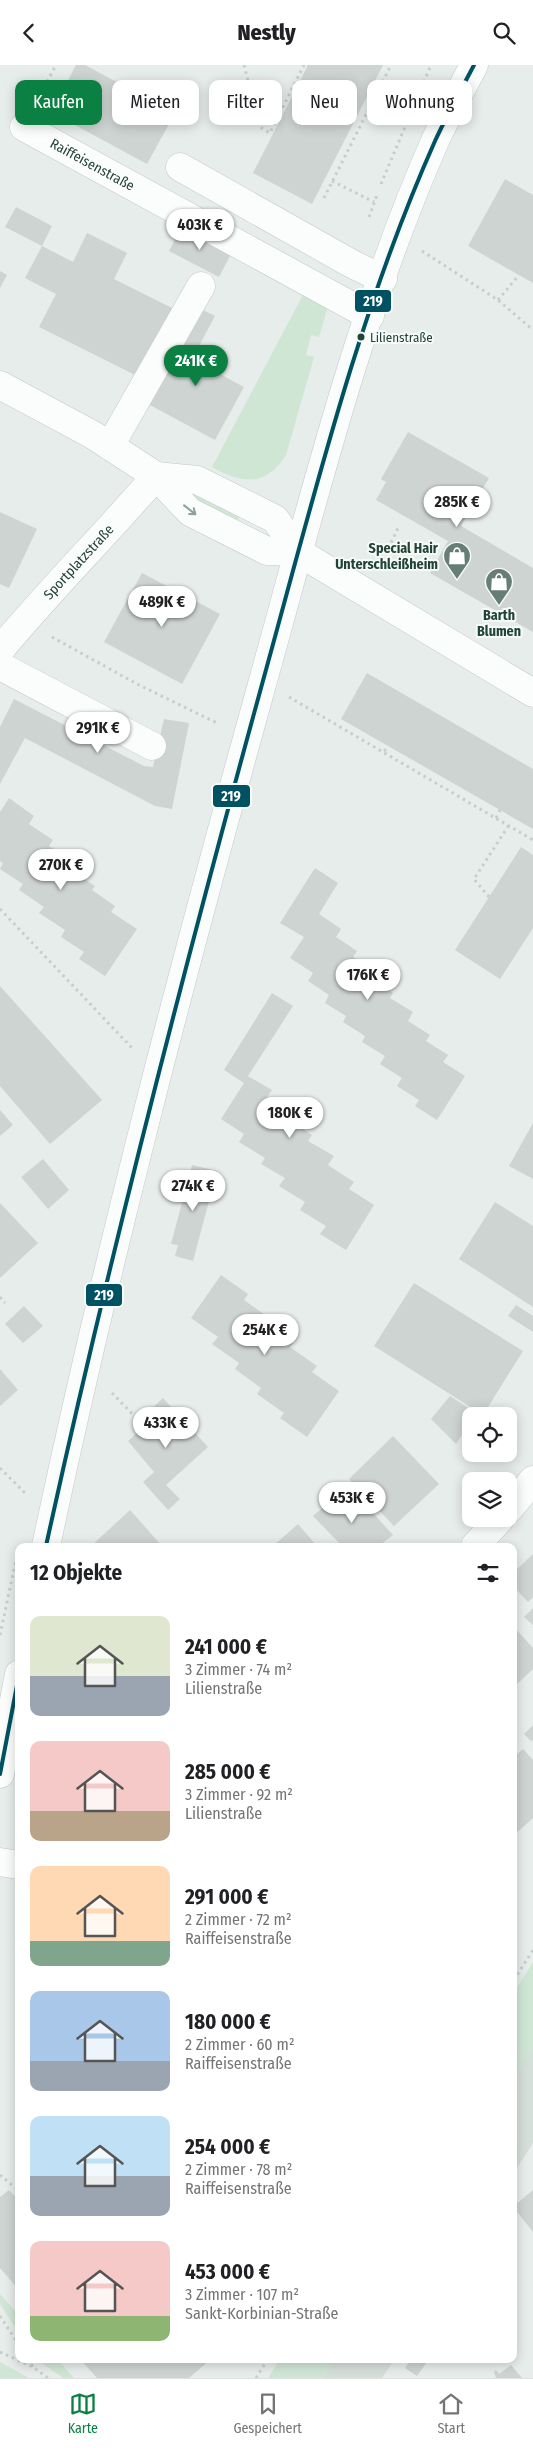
<!DOCTYPE html>
<html lang="de">
<head>
<meta charset="utf-8">
<style>
	:root { --surface:#fff; --page:#f2f2f2; --text:#202124; --muted:#757577; --line:#e0e0e0; --accent:#0b8043 }
	body { margin:0; font-family:"Fira Sans Condensed",sans-serif; background:var(--page); color:var(--text); height:100vh; display:flex; flex-direction:column; font-size:19px; white-space:nowrap }
	* { box-sizing:border-box; margin:0 }
	p { font-size:16px; color:var(--muted) }
	.icon { flex:none; width:28px; height:28px; fill:none; stroke:currentColor; stroke-width:2; stroke-linecap:round; stroke-linejoin:round }
	.map { position:relative; flex:1; overflow:hidden }
	.sheet { position:absolute; left:15px; top:1478px; width:502px; height:820px; display:flex; flex-direction:column; background:var(--surface); border-radius:10px; box-shadow:0 2px 12px #0003 }
	.sheet>* { flex:none }
	.top-card { position:absolute; left:15px; top:15px; width:504px; height:45px; display:flex; gap:10px }
	.tools { position:absolute; left:462px; top:1342px; display:grid; gap:10px }
	.tools a { display:grid; place-items:center; width:55px; height:55px; border-radius:10px; background:var(--surface); box-shadow:0 2px 12px #0003; font-size:25px }
	.price { position:absolute; translate:-50% -42px; padding:0 11px; border-radius:18px; background:#fff; color:#222; font-size:16px; line-height:32px; filter:drop-shadow(0 1px 2px #0008) }
	.price::after { content:''; position:absolute; left:50%; top:30px; width:15px; height:11px; margin-left:-8px; background:inherit; clip-path:polygon(0 0,100% 0,50% 100%) }
	.price.on { background:var(--accent); color:#fff }
	ul { padding:0; list-style:none }
	li { display:flex; align-items:center; gap:15px; height:125px; padding:0 15px }
	li span { display:grid; place-items:center; flex:none; width:140px; height:100px; border-radius:10px; color:#555 }
	li>.icon { margin-inline-start:auto }
	span .icon { width:60px; height:60px; fill:#fffc; stroke-width:1 }
	li b { font-size:21px }
	h2 { display:flex; justify-content:space-between; align-items:center; height:60px; padding:0 15px; font-size:21px }
	.tag { padding:0 18px; border-radius:10px; background:var(--surface); box-shadow:0 2px 12px #0003; font-size:18px; line-height:45px }
	.tag.on { background:var(--accent); color:#fff }
	header { display:flex; justify-content:space-between; align-items:center; height:65px; padding:0 15px; background:var(--surface); font-size:22px; font-weight:800 }
	.tab-bar { display:flex; justify-content:space-around; align-items:center; height:70px; border-top:1px solid var(--line); background:var(--surface); font-size:14px; color:var(--muted) }
	.tab-bar a { display:grid; justify-items:center; gap:2px }
	.tab-bar .on { color:var(--accent) }
	.map>svg:first-child { display:block }
	.built { fill:#d5dfda }
	.grass { fill:#d0e6d5 }
	.building { fill:#ced4d1 }
	.lines { fill:none; stroke-linecap:round; stroke-linejoin:round }
	.minor-casing { stroke:#c4cac7; stroke-width:29 }
	.path { stroke:#c6cecb; stroke-width:3; stroke-dasharray:2.5 4; stroke-linecap:butt }
	.minor { stroke:#fbfcfc; stroke-width:28 }
	.bus-1-casing { stroke:#f6fbf8; stroke-width:8 }
	.bus-1 { stroke:#005262; stroke-width:4 }
	.oneway { stroke:#8ea09a }
	.bus-dot { fill:#224338; stroke:#f6fbf8; stroke-width:2 }
	.labels { text-anchor:middle; dominant-baseline:central; stroke-width:4; stroke-linejoin:round; paint-order:stroke }
	.bus-label { font-size:13px; fill:#224338; stroke:#f6fbf8; text-anchor:start }
	.street-label { font-size:14px; fill:#224338; stroke:#f6fbf8 }
	.poi-label { font-size:14px; font-weight:bold; fill:#224338; stroke:#f6fbf8; text-anchor:end }
	.line-badge { stroke:#f6fbf8; stroke-width:2 }
	.badge-label { font-size:14px; text-anchor:middle; font-weight:bold; fill:#fff }
</style>
</head>
<body>
<header><svg class="icon" aria-label="back" viewBox="0 0 24 24"><path d="M15 5l-7 7 7 7"/></svg>Nestly<svg class="icon" aria-label="search" viewBox="0 0 24 24"><circle cx="10" cy="10" r="6"/><path d="M15 15l6 6"/></svg></header>
<div class="map">
<svg width="533" height="2313" viewBox="0 0 533 2313">
	<rect width="100%" height="100%" fill="#e7edea"/>
	<path class="built" d="M533 1982V2078L514 2108V2012Z
		M335 2294H395L382 2313H323Z"/>
	<path class="grass" d="M307 222 330 235 319 272 311 270 306 290 314 292 286 390C266 422 242 419 212 402Z
		M195 427 241 448 236 460 192 437 191 428Z
		M533 1897V1983L514 2013V1927Z
		M0 2229 19 2250V2268L0 2239Z
		M36 2294H57L74 2313H63Z
		M280 2294H335L323 2313H268Z
		M0 2297 29 2313H0Z"/>
	<path class="building" d="M76 0H85L175 48 147 99 51 47Z
		M308 0H383L312 139 253 108Z
		M505 114 533 130V218L468 181Z
		M16 142 52 161 42 181 5 162Z
		M182 161 232 187 219 212 169 186Z
		M87 168 127 188 114 214 178 246 143 314 39 262 56 229 25 213 42 181 73 197Z
		M0 206 7 210 0 223Z
		M201 244 215 251 192 294 244 322 215 375 148 339Z
		M408 367 489 413 461 461 533 503V567L430 508 448 476 376 435 386 417 381 414Z
		M0 447 37 464 9 523 0 519Z
		M142 508 220 549 182 619 104 577Z
		M367 608 533 704V764L341 654Z
		M14 634 144 701 153 702 164 654 189 658 172 744 155 741 25 673 0 719V662Z
		M9 733 34 751 29 759 53 775 49 781 74 797 69 804 95 821 92 825 115 841 111 847 137 864 105 911 79 894 84 887 61 872 65 865 39 848 44 842 19 825 23 819 0 804 3 798 0 796V747Z
		M521 782 533 790V863L500 914 455 885Z
		M315 803 338 818 319 849 341 864 336 872 357 886 353 892 375 907 371 913 393 928 390 933 413 947 408 956 430 970 426 976 448 990 443 997 465 1011 437 1055 415 1041 419 1035 397 1021 402 1013 380 999 385 991 362 977 365 971 343 957 346 951 325 938 329 930 308 916 313 908 290 893 304 872 280 858Z
		M0 921 102 1035 50 1079 0 1021Z
		M272 928 293 941 248 1011 272 1025 267 1032 293 1048 289 1055 312 1070 308 1076 334 1091 328 1100 354 1117 349 1124 374 1140 346 1185 320 1169 326 1161 300 1145 305 1137 279 1121 285 1113 261 1099 265 1093 239 1077 244 1069 221 1054 244 1018 224 1005Z
		M0 1045 13 1060 0 1071Z
		M533 1058V1114L509 1101Z
		M43 1094 69 1125 48 1144 21 1112Z
		M192 1100 217 1106 193 1196 175 1191 178 1180 171 1179Z
		M495 1137 533 1161V1242L459 1194Z
		M0 1138 38 1178 0 1213Z
		M221 1210 248 1229 244 1235 271 1254 268 1258 294 1276 290 1282 317 1301 312 1307 339 1326 307 1372 280 1353 284 1348 257 1329 261 1323 235 1304 239 1298 212 1279 218 1272 191 1253Z
		M414 1218 523 1286 483 1350 374 1281Z
		M516 1240 533 1251V1267L508 1251Z
		M24 1241 43 1261 23 1278 5 1259Z
		M0 1304 18 1325 0 1341Z
		M450 1331 476 1348 471 1351V1356L456 1379 431 1354Z
		M163 1333 208 1382 166 1420 180 1434 168 1445 143 1417 154 1407 128 1376 150 1356 145 1350Z
		M393 1371 439 1419 394 1461 349 1414Z
		M340 1428 353 1442 361 1435 393 1470 379 1481H342L313 1451Z
		M130 1445 162 1481H91Z
		M298 1459 317 1481H273Z
		M533 1489V1532L528 1537 514 1522V1507Z
		M533 1543V1560L524 1552Z
		M514 1562 533 1583V1604L514 1622Z
		M533 1660V1675L531 1676 524 1669Z
		M523 1684 533 1695V1753L514 1770V1692Z
		M9 2125 19 2136V2225L0 2203V2132Z
		M533 2125V2167L514 2143V2141Z
		M80 2294H211L189 2313H97Z
		M411 2294H429L417 2311 405 2303Z
		M511 2300 522 2313H496L494 2307 496 2305 499 2309Z"/>
	<g class="lines">
		<defs>
			<g id="minor">
				<path id="s1" d="M24 62 370 251"/>
				<path d="M180 102 352 199 383 214"/>
				<path d="M0 320 93 370 156 411 190 447 267 486 298 487"/>
				<path d="M110 381 201 221"/>
				<path d="M156 411 197 415 275 454 298 487 533 628"/>
				<path id="s2" d="M0 585C50 525 105 470 156 411"/>
				<path d="M0 601 152 681"/>
				<path d="M509 1444 533 1415"/>
				<path d="M46 1481C107 1193 182 907 261 623 312 440 358 251 435 76 447 50 461 25 474 0"/>
				<path d="M475 1481 500 1454"/>
				<path d="M0 1709 19 1609"/>
				<path d="M0 1797 19 1800"/>
			</g>
		</defs>
		<use href="#minor" class="minor-casing"/>
		<path class="path" d="M244 0 260 62 270 68 304 0
			M377 28 411 47
			M38 34 56 0
			M332 116 374 137
			M381 119 431 0
			M324 133 391 0
			M369 152 377 130
			M422 186 498 235 533 265
			M498 235 519 210
			M380 501 399 461
			M52 572 137 619 219 659
			M289 632 533 775
			M384 686 389 682
			M496 753 500 745
			M489 832 474 814 509 760
			M0 844 133 984
			M0 1232 5 1238
			M112 1328 144 1361
			M0 1403 26 1429
			M0 1570 17 1490
			M514 1915 533 1885
			M0 2110 19 2126
			M0 2251 19 2280
			M0 2287 33 2302 48 2313
			M28 2294 33 2302
			M256 2313 268 2294"/>
		<use href="#minor" class="minor"/>
		<defs>
			<path id="bus-1" d="M46 1481C109 1193 183 907 261 623 312 439 357 251 435 76 447 50 461 25 474 0
				M0 1709 19 1610"/>
		</defs>
		<use href="#bus-1" class="bus-1-casing"/>
		<use href="#bus-1" class="bus-1"/>
	</g>
	<defs><path id="oneway-shaft" d="M-6 0H5M1.5-3L5.5 0L1.5 3" fill="none" stroke-width="1.6" stroke-linecap="round" stroke-linejoin="round" transform="scale(1.25)"/></defs>
	<use class="oneway" href="#oneway-shaft" transform="translate(190 445) rotate(38)"/>
	<defs>
		<symbol id="shop-pin" viewBox="-11 -11 22 30"><path d="M0 17L-7.5 6A9.5 9.5 0 1 1 7.5 6Z" fill="#677e76" stroke="#f6fbf8"/><path d="M-5-2.5h2.3a2.7 3.5 0 0 1 5.4 0H5L5.5 6h-11ZM-1.5-2.5h3a1.5 2.3 0 0 0-3 0Z" fill="#fff"/></symbol>
	</defs>
	<g fill-rule="evenodd">
		<use href="#shop-pin" x="441" y="475" width="32" height="43"/>
		<use href="#shop-pin" x="483" y="501" width="32" height="43"/>
	</g>
	<circle class="bus-dot" cx="361" cy="272" r="4.5"/>
	<g class="labels">
		<g class="bus-label">
			<text x="370" y="272">Lilienstraße</text>
		</g>
		<g class="street-label">
			<text stroke="none"><textPath href="#s1" startOffset="78">Raiffeisenstraße</textPath></text>
			<text stroke="none"><textPath href="#s2" startOffset="118">Sportplatzstraße</textPath></text>
		</g>
		<g class="poi-label">
			<text x="438" y="483">Special Hair<tspan x="438" dy="16">Unterschleißheim</tspan></text>
			<text x="499" y="550" text-anchor="middle">Barth<tspan x="499" dy="16">Blumen</tspan></text>
		</g>
	</g>
	<g class="line-badge">
		<rect x="354" y="224" width="38" height="24" rx="5" fill="#005262"/>
		<rect x="212" y="719" width="39" height="24" rx="5" fill="#005262"/>
		<rect x="85" y="1218" width="38" height="24" rx="5" fill="#005262"/>
	</g>
	<g class="badge-label">
		<text x="373" y="241">219</text>
		<text x="231" y="736">219</text>
		<text x="104" y="1235">219</text>
	</g>
</svg>
<div class="tools">
<a><svg class="icon" aria-label="locate" viewBox="0 0 24 24"><circle cx="12" cy="12" r="6"/><path d="M12 2v4M12 18v4M2 12h4M18 12h4"/></svg></a>
<a><svg class="icon" aria-label="layers" viewBox="0 0 24 24"><path d="M12 4l9 5-9 5-9-5zM3 14l9 5 9-5"/></svg></a>
</div>
<b class="price" style="left:200px;top:186px">403K €</b>
<b class="price on" style="left:196px;top:322px">241K €</b>
<b class="price" style="left:457px;top:463px">285K €</b>
<b class="price" style="left:162px;top:563px">489K €</b>
<b class="price" style="left:98px;top:689px">291K €</b>
<b class="price" style="left:61px;top:826px">270K €</b>
<b class="price" style="left:368px;top:936px">176K €</b>
<b class="price" style="left:290px;top:1074px">180K €</b>
<b class="price" style="left:193px;top:1147px">274K €</b>
<b class="price" style="left:265px;top:1291px">254K €</b>
<b class="price" style="left:166px;top:1384px">433K €</b>
<b class="price" style="left:352px;top:1459px">453K €</b>
<div class="top-card">
<a class="tag on">Kaufen</a>
<a class="tag">Mieten</a>
<a class="tag">Filter</a>
<a class="tag">Neu</a>
<a class="tag">Wohnung</a>
</div>
<section class="sheet">
<h2>12 Objekte<svg class="icon" aria-label="filters" viewBox="0 0 24 24"><path d="M4 7h16M4 17h16"/><circle cx="9" cy="7" r="2"/><circle cx="15" cy="17" r="2"/></svg></h2>
<ul>
<li><span style="background:linear-gradient(#dfe7d0 60%,#9aa5b1 0)"><svg class="icon" aria-label="home" viewBox="0 0 24 24"><path d="M3 11l9-7 9 7M6 9v11h12V9"/></svg></span><div><b>241 000 €</b><p>3 Zimmer · 74 m²</p><p>Lilienstraße</p></div></li>
<li><span style="background:linear-gradient(#f6c9c9 70%,#b9a48a 0)"><svg class="icon" aria-label="home" viewBox="0 0 24 24"><path d="M3 11l9-7 9 7M6 9v11h12V9"/></svg></span><div><b>285 000 €</b><p>3 Zimmer · 92 m²</p><p>Lilienstraße</p></div></li>
<li><span style="background:linear-gradient(#ffd9b3 75%,#7fa58c 0)"><svg class="icon" aria-label="home" viewBox="0 0 24 24"><path d="M3 11l9-7 9 7M6 9v11h12V9"/></svg></span><div><b>291 000 €</b><p>2 Zimmer · 72 m²</p><p>Raiffeisenstraße</p></div></li>
<li><span style="background:linear-gradient(#a9c7e8 70%,#9aa5b1 0)"><svg class="icon" aria-label="home" viewBox="0 0 24 24"><path d="M3 11l9-7 9 7M6 9v11h12V9"/></svg></span><div><b>180 000 €</b><p>2 Zimmer · 60 m²</p><p>Raiffeisenstraße</p></div></li>
<li><span style="background:linear-gradient(#bfe0f5 60%,#9aa5b1 0)"><svg class="icon" aria-label="home" viewBox="0 0 24 24"><path d="M3 11l9-7 9 7M6 9v11h12V9"/></svg></span><div><b>254 000 €</b><p>2 Zimmer · 78 m²</p><p>Raiffeisenstraße</p></div></li>
<li><span style="background:linear-gradient(#f6c9c9 75%,#8fb573 0)"><svg class="icon" aria-label="home" viewBox="0 0 24 24"><path d="M3 11l9-7 9 7M6 9v11h12V9"/></svg></span><div><b>453 000 €</b><p>3 Zimmer · 107 m²</p><p>Sankt-Korbinian-Straße</p></div></li>
</ul>
</section>
</div>
<nav class="tab-bar">
<a class="on"><svg class="icon" aria-label="map" viewBox="0 0 24 24"><path d="M3 6l6-2 6 2 6-2v14l-6 2-6-2-6 2zM9 4v14M15 6v14"/></svg>Karte</a>
<a><svg class="icon" aria-label="saved" viewBox="0 0 24 24"><path d="M7 4h10v16l-5-4-5 4z"/></svg>Gespeichert</a>
<a><svg class="icon" aria-label="home" viewBox="0 0 24 24"><path d="M3 11l9-7 9 7M6 9v11h12V9"/></svg>Start</a>
</nav>
</body>
</html>
